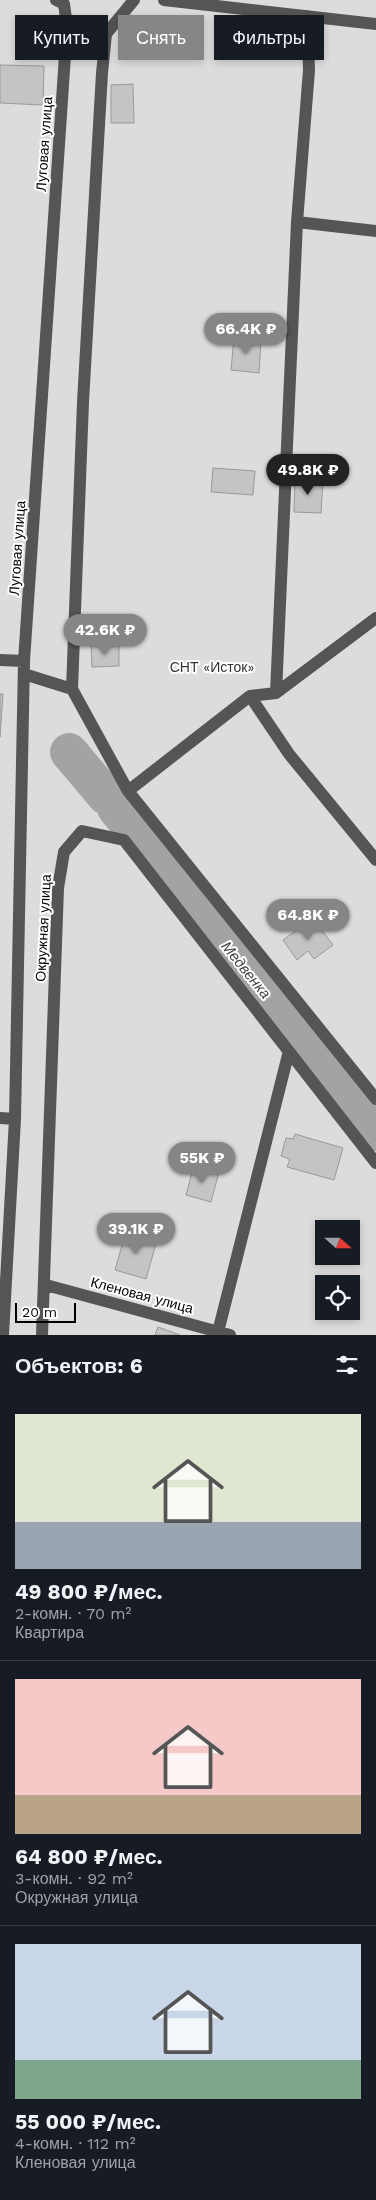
<!DOCTYPE html>
<html lang="ru">
<head>
<meta charset="utf-8">
<style>
	:root { --surface:#171b24; --page:#242831; --text:#f1f3f6; --muted:#9ea1a6; --line:#363941; --accent:#858687 }
	body { margin:0; font-family:"Work Sans",sans-serif; background:var(--page); color:var(--text); height:100vh; display:flex; flex-direction:column; font-size:19px; white-space:nowrap }
	* { box-sizing:border-box; margin:0 }
	p { font-size:16px; color:var(--muted) }
	.icon { flex:none; width:28px; height:28px; fill:none; stroke:currentColor; stroke-width:2; stroke-linecap:round; stroke-linejoin:round }
	.map { position:relative; height:1335px; overflow:hidden }
	.panel { display:flex; flex-direction:column; background:var(--surface); flex:1 }
	.panel>* { flex:none }
	.hud { position:absolute; left:15px; top:15px; width:346px; height:45px; display:flex; gap:10px }
	.needle { width:32px; rotate:111deg }
	.fabs { position:absolute; left:315px; top:1220px; display:grid; gap:10px }
	.fabs a { display:grid; place-items:center; width:45px; height:45px; border-radius:0px; background:var(--surface); box-shadow:0 2px 8px #0003; font-size:25px }
	.scale { position:absolute; left:15px; bottom:12px; width:61px; box-sizing:border-box; padding-left:5px; border:2px solid #000; border-top:0; font-size:14px; line-height:18px; white-space:nowrap; color:#000; -webkit-text-stroke:4px #fff; paint-order:stroke }
	.price { position:absolute; translate:-50% -42px; padding:0 11px; border-radius:18px; background:var(--accent); color:#fff; font-size:16px; line-height:32px; filter:drop-shadow(0 1px 2px #0008) }
	.price::after { content:''; position:absolute; left:50%; top:30px; width:15px; height:11px; margin-left:-8px; background:inherit; clip-path:polygon(0 0,100% 0,50% 100%) }
	.price.active { background:#222; color:#fff }
	ul { padding:0; list-style:none }
	li { display:grid; align-content:center; gap:10px; height:265px; padding:0 15px }
	li+li { border-top:1px solid var(--line) }
	li span { display:grid; place-items:center; height:155px; border-radius:0px; color:#555 }
	li>.icon { margin-inline-start:auto }
	span .icon { width:90px; height:90px; fill:#fffc; stroke-width:1 }
	li b { font-size:21px }
	h2 { display:flex; justify-content:space-between; align-items:center; height:60px; padding:0 15px; font-size:21px }
	.tag { padding:0 18px; border-radius:0px; background:var(--surface); box-shadow:0 2px 8px #0003; font-size:18px; line-height:45px }
	.tag.active { background:var(--accent); color:#fff }
	.map>svg:first-child { display:block }
	.green { fill:#dcdcdc; fill-rule:evenodd }
	.lines { fill:none; stroke-linecap:round; stroke-linejoin:round }
	.river { stroke:#a3a3a3; stroke-width:38 }
	.building { fill:#c4c4c4; stroke:#999 }
	.minor { stroke:#555; stroke-width:12 }
	.labels { text-anchor:middle; dominant-baseline:central; stroke-width:4; stroke-linejoin:round; paint-order:stroke }
	.street-label { font-size:14px; fill:#000; stroke:#fff }
	.park-label { font-size:14px; fill:#333; stroke:#fff }
	.water-label { font-size:15px; font-style:italic; fill:#444; stroke:#fff }
</style>
</head>
<body>
<div class="map">
<svg width="376" height="1335" viewBox="0 0 376 1335">
	<rect width="100%" height="100%" fill="#fff"/>
	<path class="green" d="M0 0H376V1335H0ZM324 1229H351V1256H324ZM324 1284H351V1311H324Z"/>
	<g class="lines">
		<path class="river" d="M69 752 106 796
			M116 808 376 1132"/>
	</g>
	<path class="building" d="M0 65 44 66 43 105 0 103Z
		M133 84 134 123H111V85Z
		M234 337 261 340 259 373 231 370Z
		M213 468 255 471 253 495 211 492Z
		M295 479 323 480 321 513 294 512Z
		M91 645H119V666L92 667Z
		M0 694H3L0 737Z
		M313 918 333 945 314 959 308 951 297 960 283 940Z
		M295 1134 343 1148 334 1180 287 1167 290 1159 281 1156 286 1138 293 1139Z
		M194 1165 219 1172 211 1202 186 1195Z
		M126 1231 157 1240 146 1279 115 1270Z
		M158 1327 180 1335H155Z"/>
	<g class="lines">
		<path class="minor" d="M134 0 106 34 102 73 83 402 72 689 128 791 376 1099
			M164 0 376 24
			M297 222 376 231
			M0 660 24 661
			M24 674 72 689
			M276 693 297 222 309 70 307 16
			M250 696 289 754 376 860
			M128 791 250 696 276 693 376 618
			M0 1118 15 1119
			M46 1285 230 1335
			M218 1332 289 1051
			M3 1335 15 1119 24 661 67 26 64 4 56 0
			M42 1335 58 888 64 852 82 831 124 840 376 1163"/>
	</g>
	<g class="labels">
		<g class="street-label">
			<text transform="translate(44 144) rotate(-86)">Луговая улица</text>
			<text transform="translate(17 548) rotate(-86)">Луговая улица</text>
			<text transform="translate(43 928) rotate(-87)">Окружная улица</text>
			<text transform="translate(142 1295) rotate(15)">Кленовая улица</text>
		</g>
		<g class="park-label">
			<text x="212" y="667">СНТ «Исток»</text>
		</g>
		<g class="water-label">
			<text transform="translate(246 970) rotate(51)">Медвенка</text>
		</g>
	</g>
</svg>
<div class="fabs">
<a><svg class="needle" viewBox="-14 -14 28 28"><path d="M0-13l5 13h-10z" fill="#e53935"/><path d="M0 13l5-13h-10z" fill="#9ea1a6"/></svg></a>
<a><svg class="icon" aria-label="locate" viewBox="0 0 24 24"><circle cx="12" cy="12" r="6"/><path d="M12 2v4M12 18v4M2 12h4M18 12h4"/></svg></a>
</div>
<div class="scale">20 m</div>
<b class="price" style="left:246px;top:355px">66.4K ₽</b>
<b class="price active" style="left:308px;top:496px">49.8K ₽</b>
<b class="price" style="left:105px;top:656px">42.6K ₽</b>
<b class="price" style="left:308px;top:941px">64.8K ₽</b>
<b class="price" style="left:202px;top:1184px">55K ₽</b>
<b class="price" style="left:136px;top:1255px">39.1K ₽</b>
<div class="hud">
<a class="tag">Купить</a>
<a class="tag active">Снять</a>
<a class="tag">Фильтры</a>
</div>
</div>
<section class="panel">
<h2>Объектов: 6<svg class="icon" aria-label="filters" viewBox="0 0 24 24"><path d="M4 7h16M4 17h16"/><circle cx="9" cy="7" r="2"/><circle cx="15" cy="17" r="2"/></svg></h2>
<ul>
<li><span style="background:linear-gradient(#dfe7d0 70%,#9aa5b1 0)"><svg class="icon" aria-label="home" viewBox="0 0 24 24"><path d="M3 11l9-7 9 7M6 9v11h12V9"/></svg></span><div><b>49 800 ₽/мес.</b><p>2-комн. · 70 m²</p><p>Квартира</p></div></li>
<li><span style="background:linear-gradient(#f6c9c9 75%,#b9a48a 0)"><svg class="icon" aria-label="home" viewBox="0 0 24 24"><path d="M3 11l9-7 9 7M6 9v11h12V9"/></svg></span><div><b>64 800 ₽/мес.</b><p>3-комн. · 92 m²</p><p>Окружная улица</p></div></li>
<li><span style="background:linear-gradient(#c9d6e8 75%,#7fa58c 0)"><svg class="icon" aria-label="home" viewBox="0 0 24 24"><path d="M3 11l9-7 9 7M6 9v11h12V9"/></svg></span><div><b>55 000 ₽/мес.</b><p>4-комн. · 112 m²</p><p>Кленовая улица</p></div></li>
</ul>
</section>
</body>
</html>
